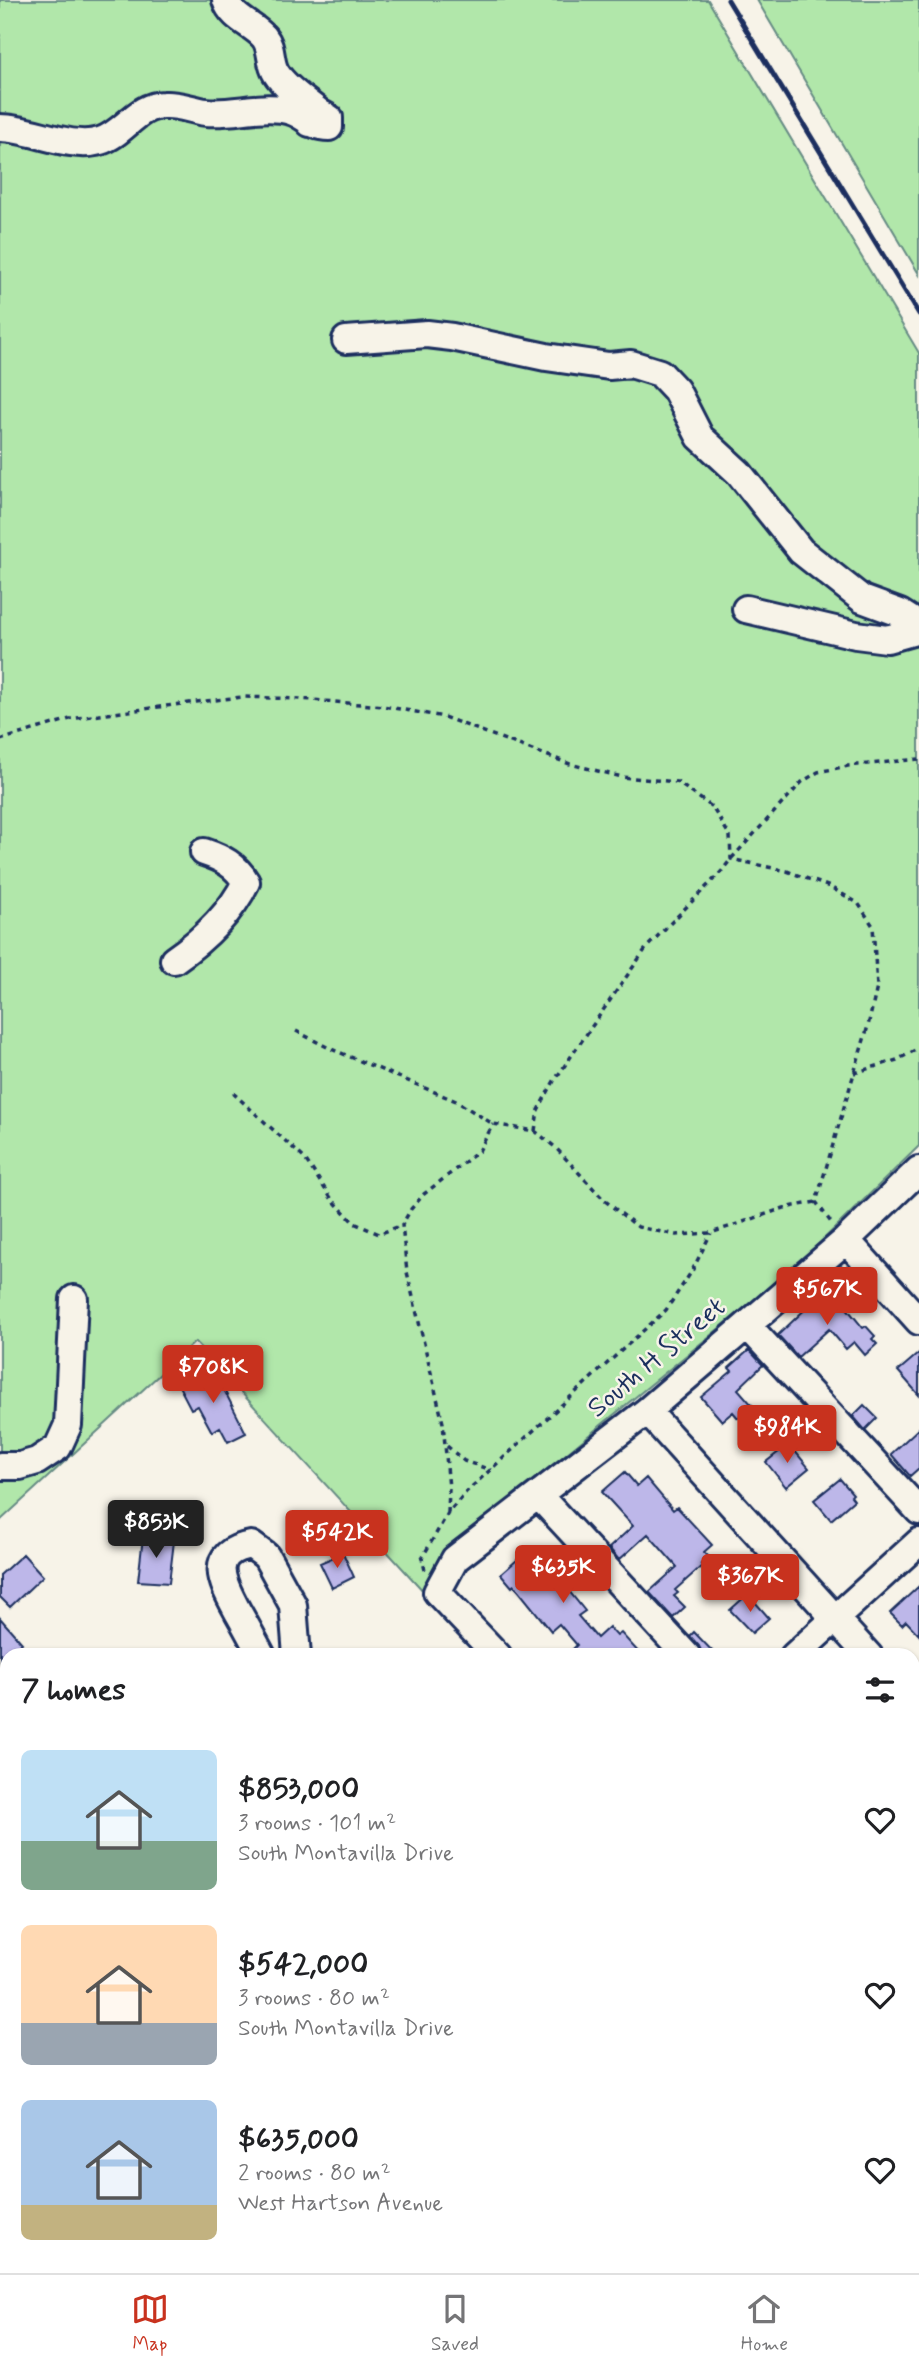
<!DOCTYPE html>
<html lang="en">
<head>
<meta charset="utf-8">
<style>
	:root { --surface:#fff; --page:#f2f2f2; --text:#202124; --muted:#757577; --line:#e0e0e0; --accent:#c8321e }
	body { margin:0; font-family:Mynerve,sans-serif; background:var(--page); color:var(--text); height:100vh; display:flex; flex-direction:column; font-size:26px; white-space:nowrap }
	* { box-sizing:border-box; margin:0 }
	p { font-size:23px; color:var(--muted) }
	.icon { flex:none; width:38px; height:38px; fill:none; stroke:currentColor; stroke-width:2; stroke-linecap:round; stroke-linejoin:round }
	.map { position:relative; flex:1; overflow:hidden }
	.sheet { position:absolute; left:0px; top:1648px; width:920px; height:625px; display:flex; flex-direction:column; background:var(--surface); border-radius:21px 21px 0 0; box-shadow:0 2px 5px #0004 }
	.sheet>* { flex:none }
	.price { position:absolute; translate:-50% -60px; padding:0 16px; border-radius:7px; background:var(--accent); color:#fff; font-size:23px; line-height:46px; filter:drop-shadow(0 2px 4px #0008) }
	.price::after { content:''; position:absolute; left:50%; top:42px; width:21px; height:16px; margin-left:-10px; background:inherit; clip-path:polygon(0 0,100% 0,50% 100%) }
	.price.current { background:#222; color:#fff }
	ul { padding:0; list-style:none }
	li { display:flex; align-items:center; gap:21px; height:175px; padding:0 21px }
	li span { display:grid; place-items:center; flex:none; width:196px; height:140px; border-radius:10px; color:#555 }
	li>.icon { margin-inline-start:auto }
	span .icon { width:84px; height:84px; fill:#fffc; stroke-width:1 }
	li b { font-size:30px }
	h2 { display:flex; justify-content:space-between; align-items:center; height:84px; padding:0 21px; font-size:30px }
	.tab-bar { display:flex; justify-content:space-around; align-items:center; height:98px; border-top:2px solid var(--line); background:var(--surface); font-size:19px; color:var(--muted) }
	.tab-bar a { display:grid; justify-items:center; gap:4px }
	.tab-bar .current { color:var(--accent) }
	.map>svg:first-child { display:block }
	.green { fill:#b1e7aa; stroke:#668b84; stroke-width:2 }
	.building { fill:#bdb7e9; stroke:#1b2f5e; stroke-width:2 }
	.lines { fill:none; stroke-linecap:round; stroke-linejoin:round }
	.minor-casing { stroke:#1b2f5e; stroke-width:32 }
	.path { stroke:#1b2f5e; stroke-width:3.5; stroke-dasharray:5 5; stroke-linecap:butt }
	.minor { stroke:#f7f3e8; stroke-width:26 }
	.rail { stroke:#1b2f5e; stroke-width:5 }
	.labels { text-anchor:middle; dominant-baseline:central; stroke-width:5; stroke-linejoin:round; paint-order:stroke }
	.street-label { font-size:28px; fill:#1b2f5e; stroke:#f7f3e8 }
</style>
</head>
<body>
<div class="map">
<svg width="919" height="2273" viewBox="0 0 919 2273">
	<rect width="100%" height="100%" fill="#f7f3e8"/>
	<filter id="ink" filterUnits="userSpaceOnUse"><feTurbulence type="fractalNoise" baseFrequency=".0143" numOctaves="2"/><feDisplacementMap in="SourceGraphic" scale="14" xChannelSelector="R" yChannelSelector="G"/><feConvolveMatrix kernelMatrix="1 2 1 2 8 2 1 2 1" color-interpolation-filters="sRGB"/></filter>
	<g filter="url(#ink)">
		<path class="green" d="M0 0H708L919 353V1146L799 1263 456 1544 426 1594 195 1342 0 1521Z
			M757 0H919V274Z
			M0 1866 7 1887V1985L0 1987Z
			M0 2147 7 2148V2219L0 2270Z"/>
		<path class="building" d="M832 1290 863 1328 866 1326 875 1336 872 1339 877 1344 865 1355 854 1342 846 1349 829 1329 798 1357 778 1335 814 1301 816 1303Z
			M749 1350 763 1365 738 1389 753 1406 738 1418 733 1412 722 1421 701 1397 732 1371 729 1368Z
			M919 1353V1395L898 1371Z
			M214 1370 246 1433 228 1442 220 1427 212 1432 198 1406 191 1409 179 1386Z
			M864 1405 877 1418 865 1430 853 1416Z
			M919 1428V1468L910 1476 891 1454Z
			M789 1444 809 1468 786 1487 766 1462Z
			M625 1472 637 1486 646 1478 673 1510 677 1507 712 1545 704 1552 709 1557 701 1564 703 1565 675 1590 678 1593 674 1596 685 1607 673 1618 649 1592 677 1567 648 1534 619 1560 609 1548 633 1526 602 1492Z
			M840 1479 853 1494 851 1496 854 1500 831 1520 814 1500Z
			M143 1537 174 1541 169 1583 138 1581Z
			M526 1552 540 1566 554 1553 570 1570 573 1568 583 1578 569 1591 585 1611 578 1616 597 1638 609 1627 617 1636 621 1633 642 1656H566L577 1645 559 1624 551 1631 514 1585 512 1587 501 1574Z
			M343 1553 354 1577 332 1588 320 1563Z
			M23 1554 43 1576 10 1607 0 1597V1575Z
			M919 1586V1635L906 1621 902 1625 890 1613Z
			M748 1594 769 1618 752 1633 730 1610Z
			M0 1618 22 1643 0 1662Z
			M694 1632 717 1656H702L699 1646 690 1636Z"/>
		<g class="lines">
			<defs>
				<path id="minor" d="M226 0C232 19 253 24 264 37 273 48 269 62 276 73 286 89 306 101 320 113
					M0 128C31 128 70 150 100 141 124 134 137 105 164 105 179 104 191 110 206 112 233 115 265 103 291 111 307 116 310 127 329 127V118L320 113 310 123
					M346 340 427 334 452 337 546 357 609 366 631 364 660 373 676 390 700 437 739 473 801 551 862 599 900 613 919 625
					M746 609 856 635 887 639 919 630
					M174 960C203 940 230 915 246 882 236 865 222 858 204 852
					M846 1240 919 1321
					M747 1325 919 1511
					M647 1411 869 1656
					M0 1466H20L37 1461 58 1447 68 1425 74 1299
					M538 1495 687 1656
					M262 1656C254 1641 246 1626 238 1612 223 1584 205 1553 251 1545L266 1556 293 1605 297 1656
					M498 1656 437 1592 455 1559 647 1411 846 1240 919 1170
					M794 1656 919 1542
					M914 1703 919 1709
					M0 1833 7 1854
					M914 1901 919 1907
					M914 1963 919 1958
					M914 2105 919 2111
					M333 2266 339 2273
					M512 2266 519 2273
					M690 2266 696 2273
					M13 2273 14 2266
					M267 2273 269 2266
					M580 2273 587 2266"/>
			</defs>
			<use href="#minor" class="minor-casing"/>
			<path class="path" d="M0 740 70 719 196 702 243 697 300 699 383 706 444 717 570 764 622 777 677 782 712 807 730 836 731 859 787 871 830 887 858 903 873 926 877 987 868 1026 816 1202 833 1225
				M296 1031 329 1048 456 1101 493 1124 535 1131 555 1147 604 1200 638 1227 676 1235 711 1233 784 1208 816 1202
				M854 1073 897 1060 919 1048
				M233 1093 305 1159 331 1198 354 1223 379 1234 402 1225
				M535 1131 538 1110 554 1081 647 947 721 872 731 859 802 782 818 772 848 766 919 759
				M447 1446 464 1461 491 1470
				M448 1513 449 1488 443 1423 407 1272 402 1225 411 1209 424 1194 479 1151 493 1124
				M425 1570 422 1558 448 1513 466 1492 666 1310 692 1271 711 1233"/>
			<use href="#minor" class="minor"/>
			<path class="rail" d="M728 0 919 314"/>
		</g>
	</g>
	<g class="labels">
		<g class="street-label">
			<text transform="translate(657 1358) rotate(-40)">South H Street</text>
		</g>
	</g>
</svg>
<b class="price" style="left:827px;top:1327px">$567K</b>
<b class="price" style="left:213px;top:1405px">$708K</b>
<b class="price" style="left:787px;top:1465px">$984K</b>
<b class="price current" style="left:156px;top:1560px">$853K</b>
<b class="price" style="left:337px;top:1570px">$542K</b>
<b class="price" style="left:563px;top:1605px">$635K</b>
<b class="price" style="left:750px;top:1614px">$367K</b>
<section class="sheet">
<h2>7 homes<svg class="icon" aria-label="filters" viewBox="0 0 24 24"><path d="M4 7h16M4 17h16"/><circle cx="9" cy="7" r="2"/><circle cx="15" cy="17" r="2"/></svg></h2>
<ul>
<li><span style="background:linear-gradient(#bfe0f5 65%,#7fa58c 0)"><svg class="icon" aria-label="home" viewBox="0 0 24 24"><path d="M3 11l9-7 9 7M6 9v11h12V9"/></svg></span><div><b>$853,000</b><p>3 rooms · 101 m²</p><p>South Montavilla Drive</p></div><svg class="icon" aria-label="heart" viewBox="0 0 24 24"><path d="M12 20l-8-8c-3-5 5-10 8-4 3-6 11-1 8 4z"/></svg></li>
<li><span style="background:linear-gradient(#ffd9b3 70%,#9aa5b1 0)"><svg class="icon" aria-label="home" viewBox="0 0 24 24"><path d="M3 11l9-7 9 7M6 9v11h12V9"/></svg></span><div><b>$542,000</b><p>3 rooms · 80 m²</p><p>South Montavilla Drive</p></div><svg class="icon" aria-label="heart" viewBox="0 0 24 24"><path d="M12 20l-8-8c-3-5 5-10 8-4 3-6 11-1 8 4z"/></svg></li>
<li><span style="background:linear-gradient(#a9c7e8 75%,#c2b280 0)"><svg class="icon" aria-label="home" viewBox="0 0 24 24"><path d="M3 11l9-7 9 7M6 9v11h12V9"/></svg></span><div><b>$635,000</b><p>2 rooms · 80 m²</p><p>West Hartson Avenue</p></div><svg class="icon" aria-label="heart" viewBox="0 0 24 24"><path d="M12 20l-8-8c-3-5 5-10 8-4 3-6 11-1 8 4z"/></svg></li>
</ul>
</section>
</div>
<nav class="tab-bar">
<a class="current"><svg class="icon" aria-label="map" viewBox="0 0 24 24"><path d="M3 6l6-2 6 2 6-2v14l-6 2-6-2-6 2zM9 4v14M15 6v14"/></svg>Map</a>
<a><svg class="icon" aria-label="saved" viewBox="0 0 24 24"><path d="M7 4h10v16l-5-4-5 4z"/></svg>Saved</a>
<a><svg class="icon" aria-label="home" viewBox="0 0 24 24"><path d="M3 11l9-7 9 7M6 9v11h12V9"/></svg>Home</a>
</nav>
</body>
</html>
